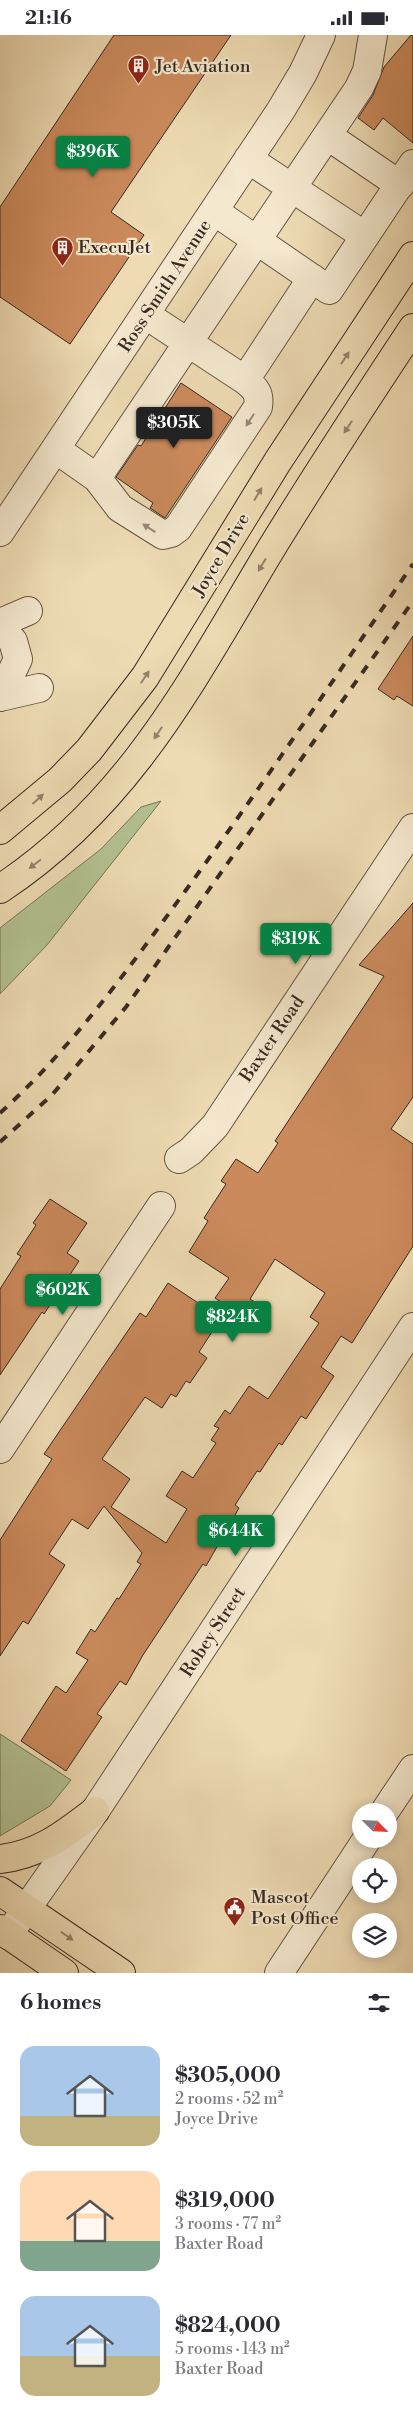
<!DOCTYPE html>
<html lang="en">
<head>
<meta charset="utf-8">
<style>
	:root { --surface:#fff; --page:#f2f2f3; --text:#2b2b33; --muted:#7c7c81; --accent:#0b8043 }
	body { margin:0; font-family:"Libre Bodoni",serif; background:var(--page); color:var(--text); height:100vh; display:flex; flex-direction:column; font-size:19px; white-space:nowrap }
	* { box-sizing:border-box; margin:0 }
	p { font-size:16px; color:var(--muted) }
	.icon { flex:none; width:28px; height:28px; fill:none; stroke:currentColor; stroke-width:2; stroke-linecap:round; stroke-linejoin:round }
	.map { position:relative; height:1938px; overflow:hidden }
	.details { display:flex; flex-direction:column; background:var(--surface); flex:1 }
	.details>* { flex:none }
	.needle { width:32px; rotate:114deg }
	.tools { position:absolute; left:352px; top:1768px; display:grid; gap:10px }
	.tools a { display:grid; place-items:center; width:45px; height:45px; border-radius:50%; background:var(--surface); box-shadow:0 2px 12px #0003; font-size:25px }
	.price { position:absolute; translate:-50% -42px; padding:0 11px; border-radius:5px; background:var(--accent); color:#fff; font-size:16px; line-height:32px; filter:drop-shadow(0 1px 2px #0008) }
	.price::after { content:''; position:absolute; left:50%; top:30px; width:15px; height:11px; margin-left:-8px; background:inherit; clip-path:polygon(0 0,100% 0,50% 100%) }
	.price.on { background:#222; color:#fff }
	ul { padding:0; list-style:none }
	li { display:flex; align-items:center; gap:15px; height:125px; padding:0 20px }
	li span { display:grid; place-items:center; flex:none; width:140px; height:100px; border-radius:15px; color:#555 }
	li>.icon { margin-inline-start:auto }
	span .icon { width:60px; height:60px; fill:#fffc; stroke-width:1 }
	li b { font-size:21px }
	h2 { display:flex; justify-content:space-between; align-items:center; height:60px; padding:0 20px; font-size:21px }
	.status { display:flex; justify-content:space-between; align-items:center; height:35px; padding:0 25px; background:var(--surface); direction:ltr }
	.status svg { height:14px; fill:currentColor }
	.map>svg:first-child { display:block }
	.green { fill:#b3c191; stroke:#75755a }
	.building { fill:#cb8a5c; stroke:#372922 }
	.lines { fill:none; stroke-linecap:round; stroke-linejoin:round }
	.minor-casing { stroke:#655646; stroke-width:30 }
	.major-casing { stroke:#372922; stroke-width:30 }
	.minor { stroke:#f4e8ce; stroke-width:28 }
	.major { stroke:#eedbb3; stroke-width:28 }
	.rail { stroke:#372922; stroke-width:4; stroke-dasharray:9 9; stroke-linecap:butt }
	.oneway { fill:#92826a }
	.oneway2 { fill:#968878 }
	.labels { text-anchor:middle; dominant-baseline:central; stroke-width:4.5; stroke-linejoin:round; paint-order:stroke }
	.poi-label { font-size:18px; fill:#372922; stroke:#f4e8ce; text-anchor:start }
	.street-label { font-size:18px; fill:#372922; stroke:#f4e8ce }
</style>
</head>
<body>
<div class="status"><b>21:16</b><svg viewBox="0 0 49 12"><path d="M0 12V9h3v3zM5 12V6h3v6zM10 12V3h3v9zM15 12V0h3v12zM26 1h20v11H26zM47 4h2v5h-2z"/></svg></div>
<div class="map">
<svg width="413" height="1938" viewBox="0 0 413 1938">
	<rect width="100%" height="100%" fill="#eedbb3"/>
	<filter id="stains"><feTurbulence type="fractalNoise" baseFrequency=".004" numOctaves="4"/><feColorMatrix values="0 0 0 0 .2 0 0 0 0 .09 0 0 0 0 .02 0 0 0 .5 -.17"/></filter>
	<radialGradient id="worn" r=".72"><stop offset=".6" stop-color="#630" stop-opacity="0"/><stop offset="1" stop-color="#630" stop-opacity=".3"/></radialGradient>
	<path class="green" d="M161 766 47 910 0 959V893L101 814 141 772Z
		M0 1699 71 1745 50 1771 0 1801Z"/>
	<path class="building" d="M114 0H231L111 177 144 200 70 309 0 262V172Z
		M411 0H413V108L383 83 374 95 358 83 373 60 384 32Z
		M181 348 232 382 165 483 150 473 153 468 116 442 138 410 141 411Z
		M413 601V671L397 661 394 665 378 654Z
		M413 868V1062L391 1094 413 1109V1211L352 1308 341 1301 321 1332 334 1341 306 1384 301 1381 282 1410 279 1408 260 1437 257 1436 235 1470 239 1473 206 1531 203 1529 143 1620 126 1650 120 1646 97 1679 102 1682 66 1736 21 1706 56 1651 66 1658 88 1625 76 1618 91 1594 95 1597 117 1563 119 1564 141 1529 137 1527 142 1518 104 1471 88 1494 72 1484 49 1519 65 1530 28 1589 23 1586 0 1621V1505L52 1424 44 1419 140 1278 146 1282 168 1248 221 1283 199 1317 207 1323 190 1348 186 1346 176 1362 171 1359 162 1373 145 1362 102 1424 130 1444 111 1472 166 1508 187 1474 166 1461 182 1436 193 1443 216 1408 211 1405 219 1393 214 1391 225 1375 230 1379 249 1351 268 1364 319 1288 310 1282 325 1258 275 1224 250 1264 270 1277 260 1293 215 1263 229 1243 189 1217 208 1186 204 1183 226 1149 221 1146 236 1124 258 1138 278 1108 275 1106 384 941 359 930Z
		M50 1164 87 1188 67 1218 79 1226 44 1279 42 1277 0 1340V1254L21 1221 17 1219 36 1190 33 1188Z"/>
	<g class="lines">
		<defs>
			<path id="minor" d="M328 101 400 150
				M248 124 365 201
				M214 176 329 255 413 129
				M146 280 245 345 312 243
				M57 415 97 443 359 53 367 36 373 0
				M97 443 120 473 163 500 171 498 178 493 258 372C260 358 256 354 245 345
				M0 497 281 75 303 38 321 0
				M0 588 28 576
				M0 594 13 606 18 624 0 662
				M0 662 39 653
				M179 1124 191 1116 215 1091 413 793
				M0 1414 161 1171
				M385 1776 413 1734
				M8 1900 95 1776 413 1292
				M279 1938 367 1804"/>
			<path id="major" d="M0 795 60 745 89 715 145 642 278 426 413 221
				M0 854C133 766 194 641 274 509 319 436 366 364 413 293
				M0 1824C39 1820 65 1799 95 1776
				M0 1856 121 1938
				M0 1894 64 1938"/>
		</defs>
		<use href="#minor" class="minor-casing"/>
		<use href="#major" class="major-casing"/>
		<use href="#minor" class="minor"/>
		<use href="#major" class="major"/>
		<path class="rail" d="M0 1078C72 1013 129 933 186 855 264 748 338 638 413 529
			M0 1107 52 1060 126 972 413 566"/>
	</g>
	<defs><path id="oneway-solid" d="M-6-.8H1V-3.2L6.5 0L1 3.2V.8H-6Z" transform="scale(1.25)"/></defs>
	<g class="oneway">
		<use href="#oneway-solid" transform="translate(345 323) rotate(-57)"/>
		<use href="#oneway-solid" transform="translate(348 392) rotate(123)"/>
		<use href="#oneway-solid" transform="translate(258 459) rotate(-59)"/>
		<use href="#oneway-solid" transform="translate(262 530) rotate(121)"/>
		<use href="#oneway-solid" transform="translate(145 642) rotate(-56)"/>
		<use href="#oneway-solid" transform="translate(158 698) rotate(124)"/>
		<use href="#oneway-solid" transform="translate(38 764) rotate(-42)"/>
		<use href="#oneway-solid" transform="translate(35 829) rotate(143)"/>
		<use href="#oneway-solid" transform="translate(67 1901) rotate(35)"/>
	</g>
	<g class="oneway2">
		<use href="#oneway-solid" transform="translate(250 385) rotate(123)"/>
		<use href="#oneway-solid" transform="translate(149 493) rotate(-147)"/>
	</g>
	<defs>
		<symbol id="building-pin" viewBox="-11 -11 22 30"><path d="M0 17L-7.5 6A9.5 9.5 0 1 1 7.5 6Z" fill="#8f2418" stroke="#f4e8ce"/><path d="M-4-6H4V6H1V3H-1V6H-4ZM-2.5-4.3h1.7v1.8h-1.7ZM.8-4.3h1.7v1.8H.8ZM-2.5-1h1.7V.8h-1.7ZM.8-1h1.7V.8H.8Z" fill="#fff"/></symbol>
		<symbol id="civic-pin" viewBox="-11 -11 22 30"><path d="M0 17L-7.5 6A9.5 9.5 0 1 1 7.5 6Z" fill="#8f2418" stroke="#f4e8ce"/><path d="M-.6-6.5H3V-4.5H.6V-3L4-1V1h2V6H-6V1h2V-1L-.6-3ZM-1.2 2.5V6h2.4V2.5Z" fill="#fff"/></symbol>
	</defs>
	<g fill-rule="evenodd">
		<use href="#building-pin" x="126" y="18" width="25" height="34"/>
		<use href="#building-pin" x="50" y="200" width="25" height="34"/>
		<use href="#civic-pin" x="222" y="1860" width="25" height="34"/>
	</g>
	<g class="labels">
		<g class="poi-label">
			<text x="155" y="31">Jet Aviation</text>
			<text x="78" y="212">ExecuJet</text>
			<text x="251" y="1862">Mascot<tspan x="251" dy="21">Post Office</tspan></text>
		</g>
		<g class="street-label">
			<text transform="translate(165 251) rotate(-57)">Ross Smith Avenue</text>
			<text transform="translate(221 520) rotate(-59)">Joyce Drive</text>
			<text transform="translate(272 1004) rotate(-56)">Baxter Road</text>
			<text transform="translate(213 1597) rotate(-57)">Robey Street</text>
		</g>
	</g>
	<rect width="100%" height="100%" filter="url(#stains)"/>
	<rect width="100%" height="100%" fill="url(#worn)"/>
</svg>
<div class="tools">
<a><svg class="needle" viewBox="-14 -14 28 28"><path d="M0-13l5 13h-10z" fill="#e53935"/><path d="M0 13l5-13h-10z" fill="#7c7c81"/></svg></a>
<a><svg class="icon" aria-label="locate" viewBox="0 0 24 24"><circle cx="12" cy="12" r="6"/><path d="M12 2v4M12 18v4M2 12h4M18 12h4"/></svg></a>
<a><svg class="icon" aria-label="layers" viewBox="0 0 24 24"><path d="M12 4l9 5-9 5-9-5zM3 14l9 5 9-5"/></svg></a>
</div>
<b class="price" style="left:93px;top:143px">$396K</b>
<b class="price on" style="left:174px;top:414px">$305K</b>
<b class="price" style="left:296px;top:930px">$319K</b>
<b class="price" style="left:63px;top:1281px">$602K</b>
<b class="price" style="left:233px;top:1308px">$824K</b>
<b class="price" style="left:236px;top:1522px">$644K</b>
</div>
<section class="details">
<h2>6 homes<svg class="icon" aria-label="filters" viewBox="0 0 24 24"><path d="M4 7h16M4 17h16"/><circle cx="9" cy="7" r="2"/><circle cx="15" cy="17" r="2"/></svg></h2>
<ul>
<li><span style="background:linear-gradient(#a9c7e8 70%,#c2b280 0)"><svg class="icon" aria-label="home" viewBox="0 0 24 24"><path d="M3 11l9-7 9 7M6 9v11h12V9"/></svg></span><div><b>$305,000</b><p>2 rooms · 52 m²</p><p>Joyce Drive</p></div></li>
<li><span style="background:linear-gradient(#ffd9b3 70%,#7fa58c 0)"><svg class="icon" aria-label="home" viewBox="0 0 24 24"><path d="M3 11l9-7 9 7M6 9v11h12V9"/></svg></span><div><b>$319,000</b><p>3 rooms · 77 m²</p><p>Baxter Road</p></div></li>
<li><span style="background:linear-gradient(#a9c7e8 60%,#c2b280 0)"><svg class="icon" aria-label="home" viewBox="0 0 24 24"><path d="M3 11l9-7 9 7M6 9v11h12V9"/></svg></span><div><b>$824,000</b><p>5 rooms · 143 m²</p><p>Baxter Road</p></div></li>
</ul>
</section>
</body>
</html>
